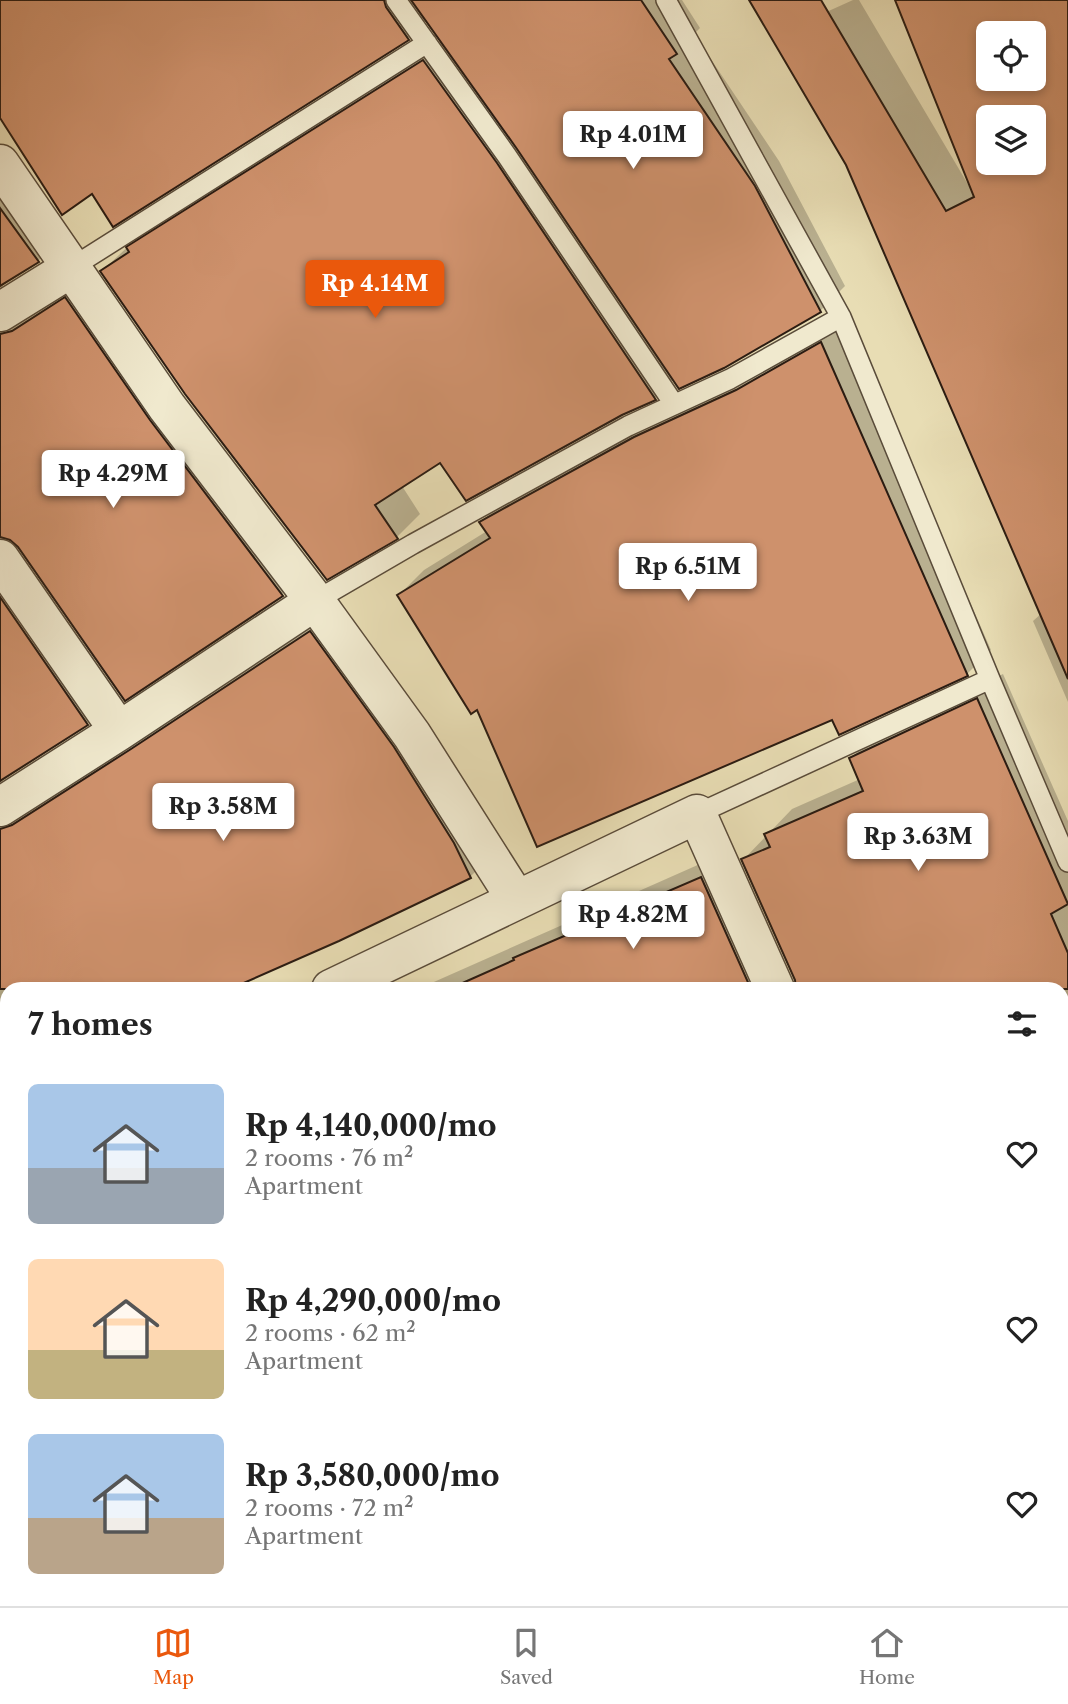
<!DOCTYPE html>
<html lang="en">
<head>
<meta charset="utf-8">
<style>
	:root { --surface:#fff; --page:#f6f6f6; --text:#222; --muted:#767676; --line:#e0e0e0; --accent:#ea580c }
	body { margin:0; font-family:"Libre Caslon Text",serif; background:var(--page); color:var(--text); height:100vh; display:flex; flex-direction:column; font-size:26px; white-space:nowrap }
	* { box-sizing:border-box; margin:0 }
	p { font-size:23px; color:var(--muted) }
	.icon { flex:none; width:38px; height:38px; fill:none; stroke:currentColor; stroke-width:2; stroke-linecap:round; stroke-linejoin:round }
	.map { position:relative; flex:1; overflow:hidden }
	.sheet { position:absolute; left:0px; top:982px; width:1069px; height:625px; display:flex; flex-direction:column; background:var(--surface); border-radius:21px 21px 0 0; box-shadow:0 4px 10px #0003 }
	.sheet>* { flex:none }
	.controls { position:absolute; left:976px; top:21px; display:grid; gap:14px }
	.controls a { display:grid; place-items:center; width:70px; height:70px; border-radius:10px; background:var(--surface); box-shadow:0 4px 10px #0003; font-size:35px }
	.price { position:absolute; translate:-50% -60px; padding:0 16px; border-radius:7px; background:#fff; color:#222; font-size:23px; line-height:46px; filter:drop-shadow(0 2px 4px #0008) }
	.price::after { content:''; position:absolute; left:50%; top:42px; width:21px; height:16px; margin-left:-10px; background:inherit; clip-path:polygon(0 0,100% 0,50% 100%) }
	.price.active { background:var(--accent); color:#fff }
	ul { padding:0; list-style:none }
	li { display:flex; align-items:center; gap:21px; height:175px; padding:0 28px }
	li span { display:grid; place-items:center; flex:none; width:196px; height:140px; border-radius:10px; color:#555 }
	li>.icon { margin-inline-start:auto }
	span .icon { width:84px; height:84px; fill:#fffc; stroke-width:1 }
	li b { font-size:30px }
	h2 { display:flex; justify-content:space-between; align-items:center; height:84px; padding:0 28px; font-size:30px }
	.tab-bar { display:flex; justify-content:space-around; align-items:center; height:98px; border-top:2px solid var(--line); background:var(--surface); font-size:19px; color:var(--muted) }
	.tab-bar a { display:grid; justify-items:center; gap:4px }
	.tab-bar .active { color:var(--accent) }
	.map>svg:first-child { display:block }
	.green { fill:#bdbf88; stroke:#746e4d; stroke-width:2 }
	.shadow { fill:#0003; fill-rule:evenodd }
	.building { fill:#ce916c; stroke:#2b1c12; stroke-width:2; fill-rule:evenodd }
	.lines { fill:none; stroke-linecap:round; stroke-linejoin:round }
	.service-casing { stroke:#5a4c3a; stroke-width:22 }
	.minor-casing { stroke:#5a4c3a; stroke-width:41 }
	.secondary-casing { stroke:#2b1c12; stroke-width:41 }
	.path { stroke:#2b1c12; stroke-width:4.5; stroke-dasharray:5 3.5; stroke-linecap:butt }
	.service { stroke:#f0e9ce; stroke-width:19 }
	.minor { stroke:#f0e9ce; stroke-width:38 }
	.secondary { stroke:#f0e9ce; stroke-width:38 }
</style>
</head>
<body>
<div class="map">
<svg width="1068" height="1606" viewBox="0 0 1068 1606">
	<rect width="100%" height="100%" fill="#e8ddb4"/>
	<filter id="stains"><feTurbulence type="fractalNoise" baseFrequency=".00286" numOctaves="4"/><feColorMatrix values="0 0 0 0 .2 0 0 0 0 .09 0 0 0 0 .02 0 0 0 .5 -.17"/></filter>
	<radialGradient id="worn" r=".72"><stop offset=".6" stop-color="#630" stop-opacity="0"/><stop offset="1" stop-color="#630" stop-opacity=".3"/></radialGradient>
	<path class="green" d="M1062 1275 1068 1282V1333L1062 1336Z"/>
	<path class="shadow" d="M0 0H682L700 28 694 34 779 161 845 286 820 311 674 379 655 398 621 414 441 460 402 486 420 514 397 537 102 271 152 224 442 41 427 19 408 38 114 225 92 192 0 115Z
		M853 0H859L969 186 971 185 896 0H1068V702L1033 621 1042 613 802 23ZM989 33H1034V79H989ZM989 117H1034V163H989Z
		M0 183 63 236 38 261 4 282 2 288 6 299 90 274 307 570 282 594 125 698 19 545 11 538 3 536 6 546 112 699 87 723 3 777 2 782 6 795 335 607 495 852 470 877 338 940 7 989V1087L0 1091Z
		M846 319 991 650 967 674 833 717 478 708 399 595 424 570 487 531 481 522 506 497Z
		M1003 674 1068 821V1105L1062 1108V989H418L727 852 788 982 798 985 743 860 792 809 860 779 851 758 877 732Z
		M7 1180V1338L0 1328V1185Z
		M1068 1180V1246H1062V1183Z
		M1062 1430 1068 1440V1606H696L692 1600H1062Z
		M412 1600H451L440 1606H416Z"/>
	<path class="building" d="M0 0H384L386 7 409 40 113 227 92 194 62 215 0 118Z
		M411 0H641L677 54 669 59 755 186 821 312 724 368 679 389 517 149Z
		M749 0H821L946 211 974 197 895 0H1068V679L846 165ZM989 33H1034V79H989ZM989 117H1034V163H989Z
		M423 60 497 163 656 400 622 415 466 501 440 463 375 505 398 539 327 580 185 394 100 271 129 252 126 247Z
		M0 208 39 262 0 286Z
		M65 297 150 420 283 596 125 701 18 547 10 540 0 537V334L12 331Z
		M821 342 968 676 839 735 832 720 537 847 477 710 471 714 397 595 490 538 479 522 634 437 736 390Z
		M0 597 88 725 0 781Z
		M310 631 394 747 454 843 471 878 339 941 230 989H0V829L12 825 131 749Z
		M977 698 1068 904 1051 914 1068 953V989H796L795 980 741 859 770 847 764 834 863 791 849 758Z
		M701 877 751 989H449L514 960 513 958Z"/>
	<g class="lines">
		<defs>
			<path id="service" d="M396 0 507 156 674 404
				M666 0 841 317 990 679 1068 862
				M71 268 427 43
				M315 601 413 544 628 426 730 379 841 317
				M697 814 990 679
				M1062 1259 1068 1258"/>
			<path id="minor" d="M0 164 167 407 315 601 412 735 516 899
				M0 312 71 268
				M0 559 119 731
				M0 807 119 731 315 601
				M331 989 697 814 775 989
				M1062 1145 1068 1142
				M0 1148 7 1145"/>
			<path id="secondary" d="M0 1416 7 1426
				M134 1600 139 1606"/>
		</defs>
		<use href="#service" class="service-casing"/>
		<use href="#minor" class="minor-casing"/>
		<use href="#secondary" class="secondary-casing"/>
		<path class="path" d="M274 1600 279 1606"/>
		<use href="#service" class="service"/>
		<use href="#minor" class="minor"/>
		<use href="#secondary" class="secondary"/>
	</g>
	<rect width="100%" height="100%" filter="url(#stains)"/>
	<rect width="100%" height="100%" fill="url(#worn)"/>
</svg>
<div class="controls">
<a><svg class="icon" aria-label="locate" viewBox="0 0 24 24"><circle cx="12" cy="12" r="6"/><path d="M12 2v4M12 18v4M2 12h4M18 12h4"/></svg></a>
<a><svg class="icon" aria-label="layers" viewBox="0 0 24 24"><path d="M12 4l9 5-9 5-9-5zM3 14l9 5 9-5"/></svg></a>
</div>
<b class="price" style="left:633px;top:171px">Rp 4.01M</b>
<b class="price active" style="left:375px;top:320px">Rp 4.14M</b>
<b class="price" style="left:113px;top:510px">Rp 4.29M</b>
<b class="price" style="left:688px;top:603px">Rp 6.51M</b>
<b class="price" style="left:223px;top:843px">Rp 3.58M</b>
<b class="price" style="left:918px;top:873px">Rp 3.63M</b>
<b class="price" style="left:633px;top:951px">Rp 4.82M</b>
<section class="sheet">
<h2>7 homes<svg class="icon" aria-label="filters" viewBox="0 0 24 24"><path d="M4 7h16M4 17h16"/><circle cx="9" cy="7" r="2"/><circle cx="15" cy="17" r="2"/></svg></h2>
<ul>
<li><span style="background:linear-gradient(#a9c7e8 60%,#9aa5b1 0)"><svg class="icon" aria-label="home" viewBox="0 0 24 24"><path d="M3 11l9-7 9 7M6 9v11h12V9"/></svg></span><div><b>Rp 4,140,000/mo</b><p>2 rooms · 76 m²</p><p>Apartment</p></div><svg class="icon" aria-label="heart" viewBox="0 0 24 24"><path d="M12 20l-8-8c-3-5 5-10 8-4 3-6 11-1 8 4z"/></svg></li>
<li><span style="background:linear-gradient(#ffd9b3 65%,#c2b280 0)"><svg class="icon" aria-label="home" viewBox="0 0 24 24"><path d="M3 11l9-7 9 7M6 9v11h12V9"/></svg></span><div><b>Rp 4,290,000/mo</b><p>2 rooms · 62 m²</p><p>Apartment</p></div><svg class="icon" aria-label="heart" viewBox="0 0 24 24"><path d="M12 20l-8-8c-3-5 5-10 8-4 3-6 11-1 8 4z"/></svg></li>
<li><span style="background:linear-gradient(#a9c7e8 60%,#b9a48a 0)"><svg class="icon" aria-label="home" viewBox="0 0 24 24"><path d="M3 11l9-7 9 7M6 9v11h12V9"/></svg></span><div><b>Rp 3,580,000/mo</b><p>2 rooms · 72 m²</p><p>Apartment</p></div><svg class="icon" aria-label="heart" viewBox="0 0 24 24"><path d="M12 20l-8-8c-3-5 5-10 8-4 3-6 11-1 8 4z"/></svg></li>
</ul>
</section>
</div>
<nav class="tab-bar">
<a class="active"><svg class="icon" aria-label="map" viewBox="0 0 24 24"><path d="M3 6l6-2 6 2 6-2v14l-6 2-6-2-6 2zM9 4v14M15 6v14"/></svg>Map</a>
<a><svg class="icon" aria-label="saved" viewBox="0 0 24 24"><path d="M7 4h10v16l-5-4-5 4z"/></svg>Saved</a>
<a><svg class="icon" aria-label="home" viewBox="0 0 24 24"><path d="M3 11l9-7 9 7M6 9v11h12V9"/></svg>Home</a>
</nav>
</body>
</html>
